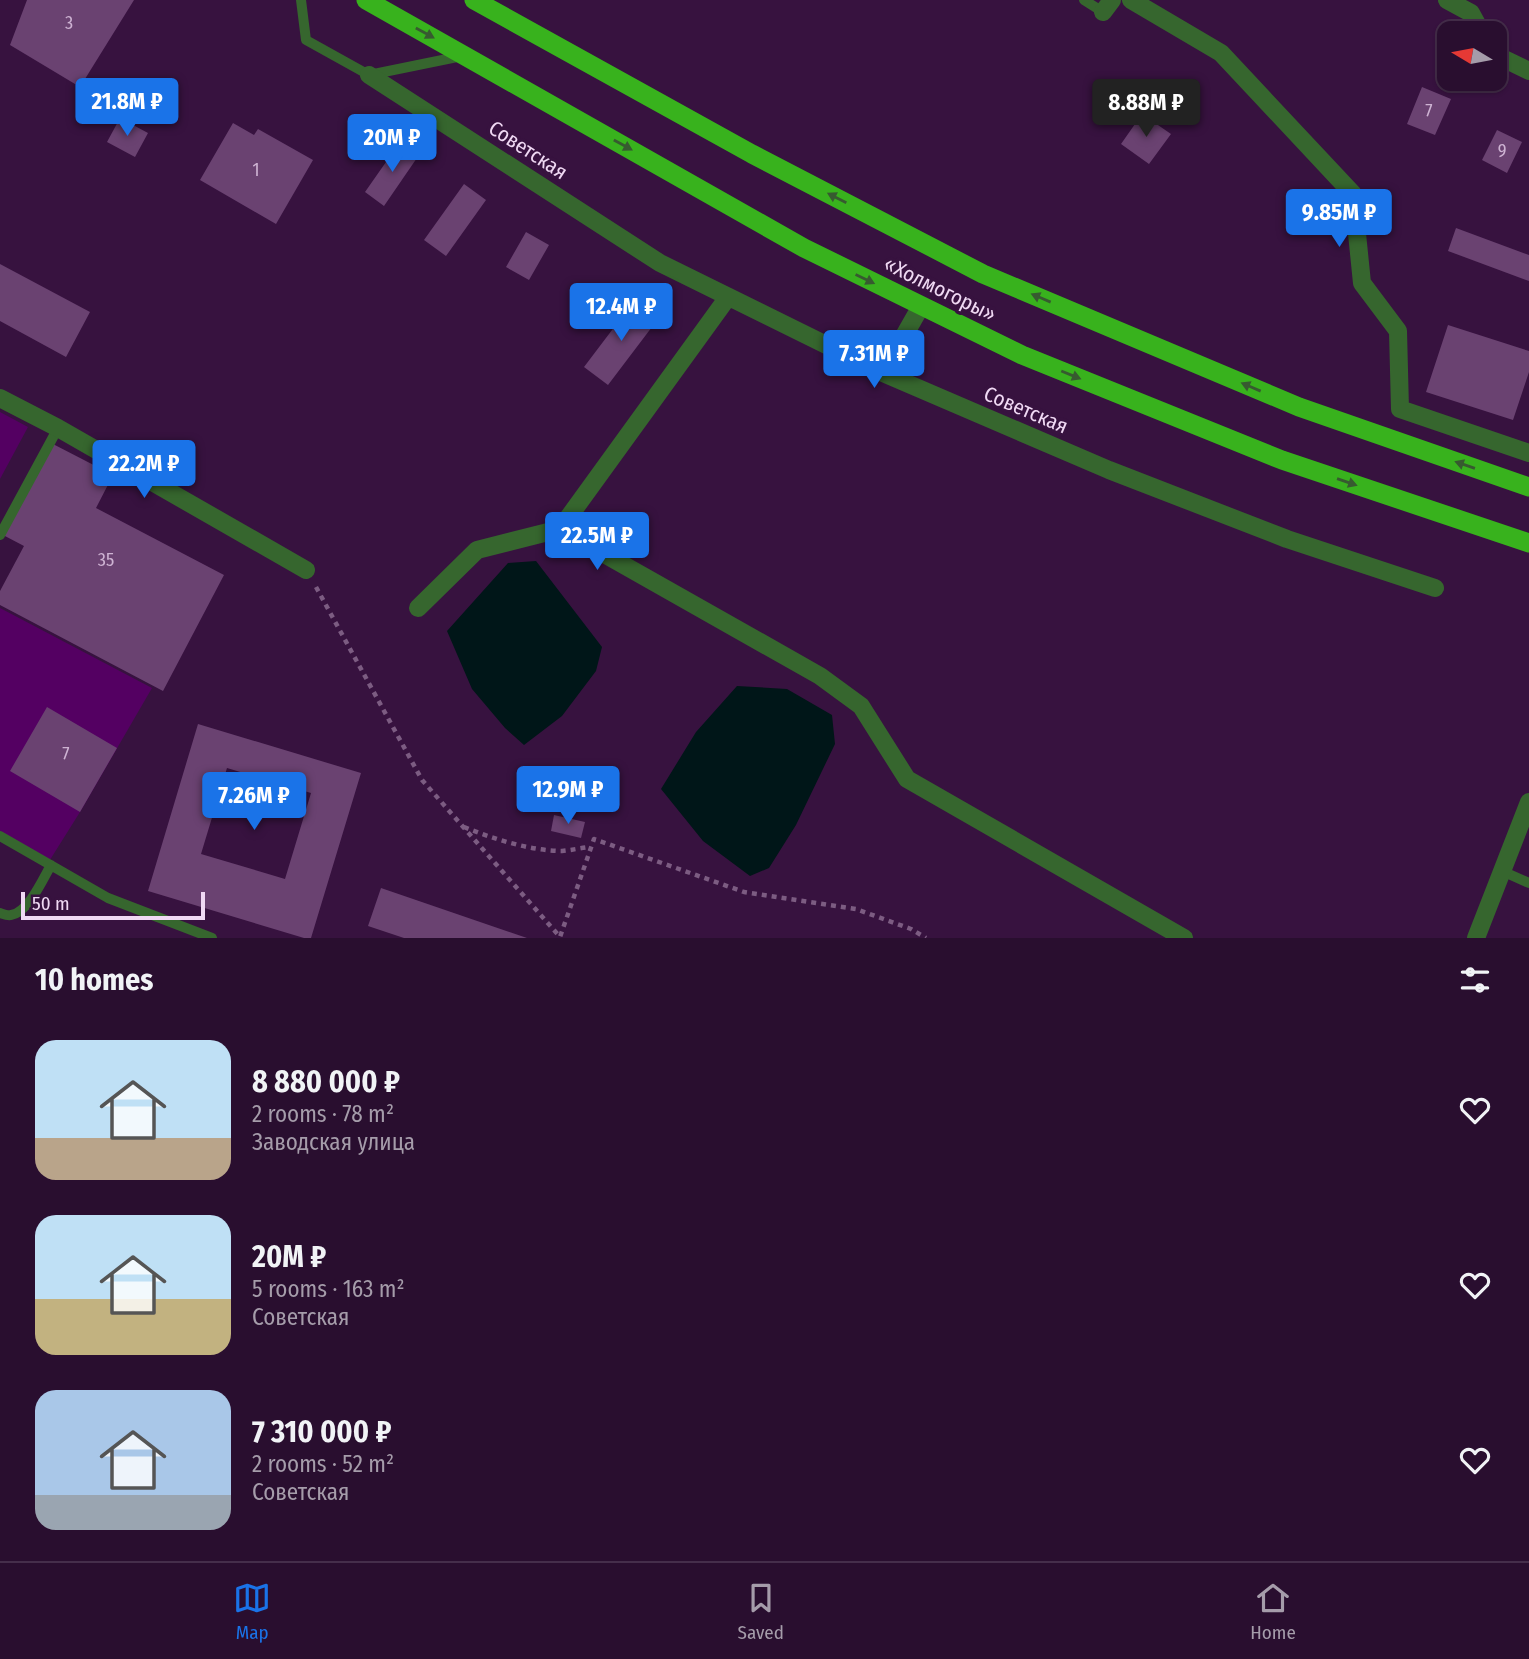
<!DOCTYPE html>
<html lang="en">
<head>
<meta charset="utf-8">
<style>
	:root { --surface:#290e2f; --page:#351c3b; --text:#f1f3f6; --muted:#a59caa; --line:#452e4b; --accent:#1a73e8 }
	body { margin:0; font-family:"Fira Sans Condensed",sans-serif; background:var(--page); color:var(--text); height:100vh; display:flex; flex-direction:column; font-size:26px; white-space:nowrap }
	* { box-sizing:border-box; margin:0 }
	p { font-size:23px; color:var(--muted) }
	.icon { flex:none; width:38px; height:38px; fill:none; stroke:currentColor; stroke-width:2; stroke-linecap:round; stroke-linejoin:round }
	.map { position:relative; height:938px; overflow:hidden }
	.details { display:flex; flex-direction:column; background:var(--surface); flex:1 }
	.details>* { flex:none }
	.needle { width:46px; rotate:280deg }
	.tools { position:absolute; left:1437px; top:21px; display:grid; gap:14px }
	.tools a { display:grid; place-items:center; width:70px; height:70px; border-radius:14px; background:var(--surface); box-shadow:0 2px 5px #0004,0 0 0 2px var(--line); font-size:35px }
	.scale { position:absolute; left:21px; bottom:18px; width:184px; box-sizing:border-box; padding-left:7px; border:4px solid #f0d9f4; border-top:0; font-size:19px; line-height:24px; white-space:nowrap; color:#f0d9f4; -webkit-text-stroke:5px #37123f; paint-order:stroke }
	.price { position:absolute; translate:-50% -60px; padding:0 16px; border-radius:7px; background:var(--accent); color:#fff; font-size:23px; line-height:46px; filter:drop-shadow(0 2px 4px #0008) }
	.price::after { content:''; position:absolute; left:50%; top:42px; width:21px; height:16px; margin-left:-10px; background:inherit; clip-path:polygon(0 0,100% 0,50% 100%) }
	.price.active { background:#222; color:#fff }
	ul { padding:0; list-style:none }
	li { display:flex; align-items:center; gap:21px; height:175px; padding:0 35px }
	li span { display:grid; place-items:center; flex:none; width:196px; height:140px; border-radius:21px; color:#555 }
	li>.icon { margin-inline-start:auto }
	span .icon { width:84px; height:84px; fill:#fffc; stroke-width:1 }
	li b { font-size:30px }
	h2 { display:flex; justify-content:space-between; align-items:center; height:84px; padding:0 35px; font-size:30px }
	.dock { display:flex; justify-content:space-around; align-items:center; height:98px; border-top:2px solid var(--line); background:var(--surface); font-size:19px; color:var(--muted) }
	.dock a { display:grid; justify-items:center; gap:4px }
	.dock .active { color:var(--accent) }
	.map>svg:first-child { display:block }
	.green { fill:#540062 }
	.water { fill:#001618 }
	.building { fill:#6a4271; fill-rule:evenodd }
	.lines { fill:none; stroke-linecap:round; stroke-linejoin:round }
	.path { stroke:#7c5c82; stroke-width:4.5; stroke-dasharray:5 5; stroke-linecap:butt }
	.service { stroke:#36662e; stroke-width:10 }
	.minor { stroke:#36662e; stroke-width:18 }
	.trunk { stroke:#38b21d; stroke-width:19 }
	.oneway { fill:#375a30 }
	.labels { text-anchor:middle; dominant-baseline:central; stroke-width:7; stroke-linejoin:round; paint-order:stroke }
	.number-label { font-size:18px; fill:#ceb3d3 }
	.street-label { font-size:21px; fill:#f0d9f4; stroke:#37123f }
</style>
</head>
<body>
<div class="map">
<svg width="1529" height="938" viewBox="0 0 1529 938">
	<rect width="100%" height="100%" fill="#37123f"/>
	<path class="green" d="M0 412 28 427 0 479Z
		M0 608 152 688 80 812 48 863 0 836Z"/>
	<path class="water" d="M536 561 602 647 596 671 562 716 524 745 505 728 472 689 447 631 508 563Z
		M737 686 787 689 832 715 835 744 796 825 769 868 750 876 703 841 661 789 696 732Z"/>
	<path class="building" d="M27 0H134L80 87 10 45Z
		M1422 87 1451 99 1435 135 1407 124Z
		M1142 114 1171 134 1149 164 1121 144Z
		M120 118 148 133 135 157 107 142Z
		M233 123 254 135 258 129 313 160 276 224 200 180Z
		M1497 130 1522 142 1507 173 1482 160Z
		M400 142 419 155 384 206 365 192Z
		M464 184 486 200 446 256 424 240Z
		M1456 228 1529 255V281L1448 251Z
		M526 232 549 245 529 280 506 267Z
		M0 264 90 312 66 357 0 321Z
		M634 301 658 319 608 385 584 367Z
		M1448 325 1529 351V372L1513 420 1426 392Z
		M51 443 113 475 96 508 224 575 163 691 0 605V591L24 546 3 535Z
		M47 707 117 748 80 812 10 771Z
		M198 724 361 773 311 938H304L148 891ZM227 768 311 793 285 879 201 854Z
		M554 815 585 822 581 838 551 831Z
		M381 888 527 938H404L368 926Z"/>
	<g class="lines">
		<path class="path" d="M316 587 422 780 560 937 594 839 744 892 856 909 911 929 926 938
			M464 827C493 839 532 851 562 851 572 850 581 848 590 847"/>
		<path class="service" d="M301 0 306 40 369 75 462 56
			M1084 0 1103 12
			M0 535 58 428
			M0 836 108 898 212 938
			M1502 871 1529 883
			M0 913C3 914 8 916 11 915 28 913 43 879 51 865"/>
		<path class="minor" d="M1131 0 1221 53 1353 194 1362 283 1398 331 1400 409 1529 453
			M1447 0 1471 13 1482 33
			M1103 12 1112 0
			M1494 54 1529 71
			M369 75 660 263 883 373 1109 470 1287 539 1435 588
			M728 297 560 529 820 676 861 706 907 779 1184 938
			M883 373 921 306
			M0 398 58 428 306 570
			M418 608 477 550 560 529
			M1476 938 1529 802"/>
		<path class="trunk" d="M366 0 804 248 1022 355 1282 460 1529 543
			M474 0 752 154 983 274 1299 407 1529 487"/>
	</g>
	<defs><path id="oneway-solid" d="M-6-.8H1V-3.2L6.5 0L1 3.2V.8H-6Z" transform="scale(1.75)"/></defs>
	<g class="oneway">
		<use href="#oneway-solid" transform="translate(425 33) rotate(29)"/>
		<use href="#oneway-solid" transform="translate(623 145) rotate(29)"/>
		<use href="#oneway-solid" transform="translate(837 198) rotate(-153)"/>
		<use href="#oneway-solid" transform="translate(865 279) rotate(26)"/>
		<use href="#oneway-solid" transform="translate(1041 298) rotate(-157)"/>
		<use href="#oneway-solid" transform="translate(1071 375) rotate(22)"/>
		<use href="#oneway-solid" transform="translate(1251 387) rotate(-157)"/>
		<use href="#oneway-solid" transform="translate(1465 465) rotate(-161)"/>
		<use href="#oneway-solid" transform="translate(1347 482) rotate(19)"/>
	</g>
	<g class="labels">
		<g class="number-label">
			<text x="69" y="23">3</text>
			<text x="1429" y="111">7</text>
			<text x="1502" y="151">9</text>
			<text x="256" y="170">1</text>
			<text x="106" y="560">35</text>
			<text x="66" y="754">7</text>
		</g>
		<g class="street-label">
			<text transform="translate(528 150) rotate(33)">Советская</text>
			<text transform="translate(940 289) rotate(26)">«Холмогоры»</text>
			<text transform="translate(1026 410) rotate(23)">Советская</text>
		</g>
	</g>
</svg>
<div class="tools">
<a><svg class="needle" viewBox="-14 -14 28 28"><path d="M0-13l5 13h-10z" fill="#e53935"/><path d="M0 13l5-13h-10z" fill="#a59caa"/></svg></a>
</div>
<div class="scale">50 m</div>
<b class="price" style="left:127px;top:138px">21.8M ₽</b>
<b class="price active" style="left:1146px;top:139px">8.88M ₽</b>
<b class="price" style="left:392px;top:174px">20M ₽</b>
<b class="price" style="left:1339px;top:249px">9.85M ₽</b>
<b class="price" style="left:621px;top:343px">12.4M ₽</b>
<b class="price" style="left:874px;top:390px">7.31M ₽</b>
<b class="price" style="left:144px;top:500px">22.2M ₽</b>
<b class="price" style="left:597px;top:572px">22.5M ₽</b>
<b class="price" style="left:568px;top:826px">12.9M ₽</b>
<b class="price" style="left:254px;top:832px">7.26M ₽</b>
</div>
<section class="details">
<h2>10 homes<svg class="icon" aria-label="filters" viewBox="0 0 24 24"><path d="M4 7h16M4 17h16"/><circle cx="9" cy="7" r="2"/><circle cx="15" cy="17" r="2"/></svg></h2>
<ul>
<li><span style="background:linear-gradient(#bfe0f5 70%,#b9a48a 0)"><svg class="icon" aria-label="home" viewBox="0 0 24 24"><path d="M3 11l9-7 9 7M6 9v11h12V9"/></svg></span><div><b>8 880 000 ₽</b><p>2 rooms · 78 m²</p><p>Заводская улица</p></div><svg class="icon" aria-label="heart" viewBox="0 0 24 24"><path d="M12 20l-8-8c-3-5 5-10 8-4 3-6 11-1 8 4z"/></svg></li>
<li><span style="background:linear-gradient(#bfe0f5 60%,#c2b280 0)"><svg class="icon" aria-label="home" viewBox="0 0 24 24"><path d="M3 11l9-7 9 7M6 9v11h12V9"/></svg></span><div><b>20M ₽</b><p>5 rooms · 163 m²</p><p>Советская</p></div><svg class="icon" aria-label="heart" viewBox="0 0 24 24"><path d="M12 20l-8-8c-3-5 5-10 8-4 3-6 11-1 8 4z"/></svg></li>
<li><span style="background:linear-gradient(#a9c7e8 75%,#9aa5b1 0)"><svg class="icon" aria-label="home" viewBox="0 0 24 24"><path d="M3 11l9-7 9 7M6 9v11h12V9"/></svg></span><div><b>7 310 000 ₽</b><p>2 rooms · 52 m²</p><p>Советская</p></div><svg class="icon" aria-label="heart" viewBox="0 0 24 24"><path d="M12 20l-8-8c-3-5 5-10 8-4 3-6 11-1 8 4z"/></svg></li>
</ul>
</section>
<nav class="dock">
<a class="active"><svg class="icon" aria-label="map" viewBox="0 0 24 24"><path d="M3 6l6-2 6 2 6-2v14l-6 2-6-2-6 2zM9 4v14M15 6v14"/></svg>Map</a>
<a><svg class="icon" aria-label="saved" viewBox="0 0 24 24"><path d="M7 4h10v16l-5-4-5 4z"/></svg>Saved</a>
<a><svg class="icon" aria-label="home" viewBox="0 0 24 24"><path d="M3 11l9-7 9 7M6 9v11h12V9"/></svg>Home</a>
</nav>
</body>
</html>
